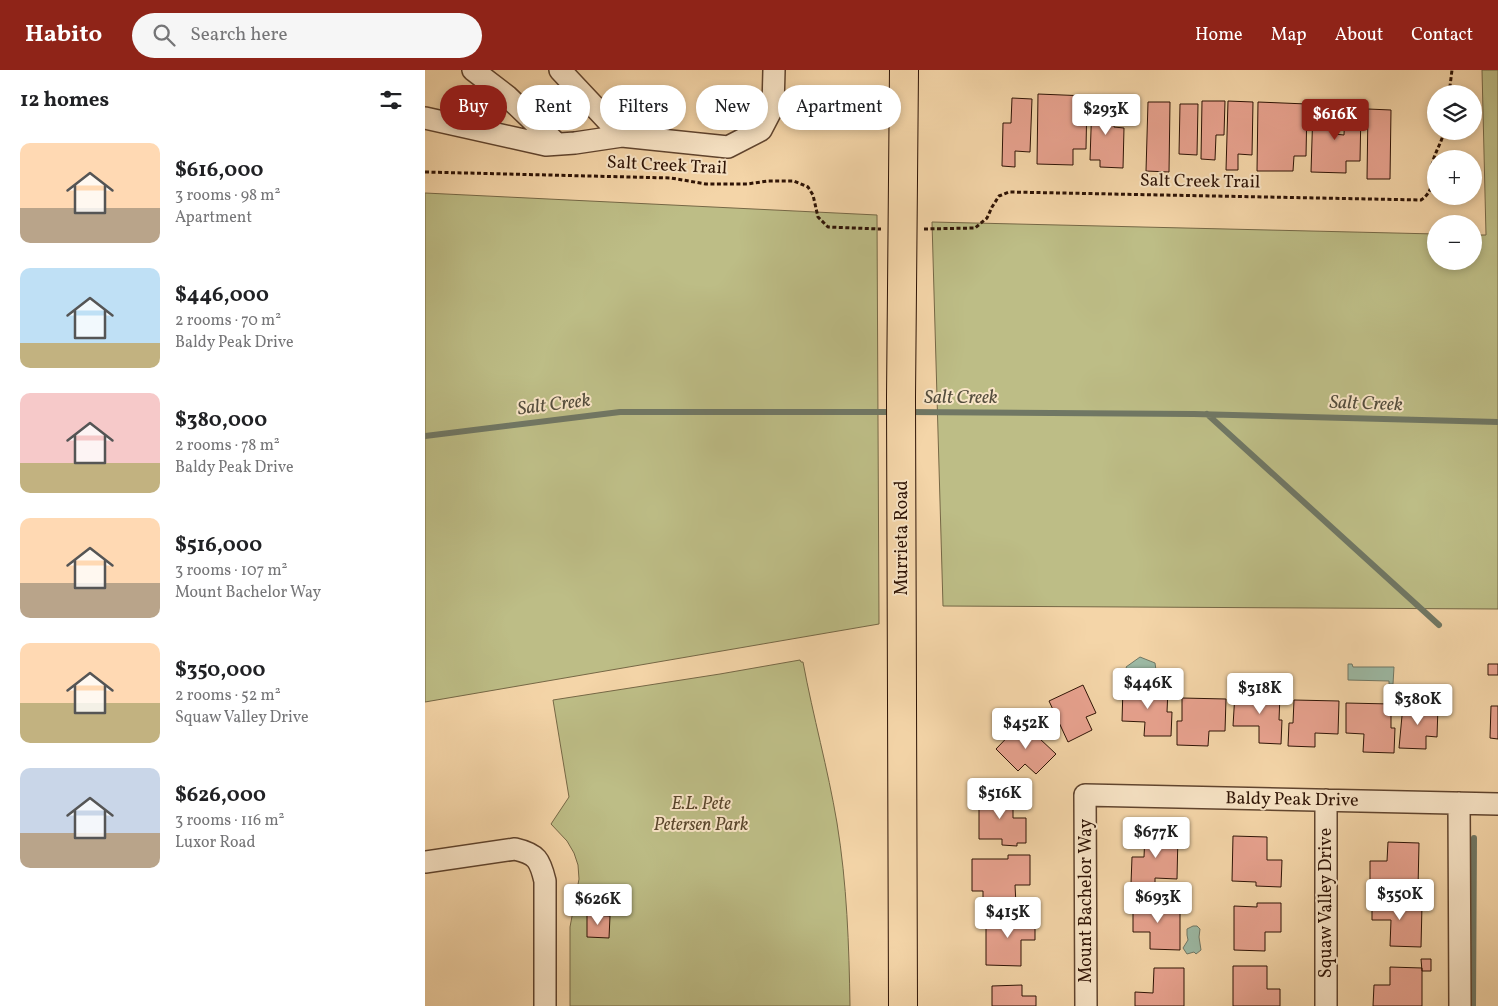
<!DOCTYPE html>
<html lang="en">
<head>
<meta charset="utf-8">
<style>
	:root { --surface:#fff; --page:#f6f6f6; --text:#202124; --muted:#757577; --accent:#8f2418 }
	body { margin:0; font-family:Vollkorn,serif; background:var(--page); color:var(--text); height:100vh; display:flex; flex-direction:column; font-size:19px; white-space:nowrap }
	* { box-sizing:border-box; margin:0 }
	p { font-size:16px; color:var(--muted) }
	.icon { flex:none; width:28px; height:28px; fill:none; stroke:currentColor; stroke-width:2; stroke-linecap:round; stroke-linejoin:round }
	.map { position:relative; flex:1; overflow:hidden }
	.side { display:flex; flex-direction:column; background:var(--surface); width:425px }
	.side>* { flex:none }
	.guide { position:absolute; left:15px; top:15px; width:475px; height:45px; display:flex; gap:10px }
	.fabs { position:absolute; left:1002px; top:15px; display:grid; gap:10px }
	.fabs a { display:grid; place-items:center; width:55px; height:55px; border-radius:50%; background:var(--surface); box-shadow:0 2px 8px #0003; font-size:25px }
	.price { position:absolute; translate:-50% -42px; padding:0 11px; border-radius:5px; background:#fff; color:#222; font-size:16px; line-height:32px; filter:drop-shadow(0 1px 2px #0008) }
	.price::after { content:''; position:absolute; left:50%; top:30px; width:15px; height:11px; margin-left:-8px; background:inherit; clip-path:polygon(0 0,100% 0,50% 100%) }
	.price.selected { background:var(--accent); color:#fff }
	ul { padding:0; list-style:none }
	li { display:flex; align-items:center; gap:15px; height:125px; padding:0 20px }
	li span { display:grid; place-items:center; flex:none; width:140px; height:100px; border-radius:10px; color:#555 }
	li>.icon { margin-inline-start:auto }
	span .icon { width:60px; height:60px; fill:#fffc; stroke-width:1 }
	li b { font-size:21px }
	h2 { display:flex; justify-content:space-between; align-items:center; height:60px; padding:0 20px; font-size:21px }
	.chip { padding:0 18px; border-radius:22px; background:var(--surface); box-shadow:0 2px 8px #0003; font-size:18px; line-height:45px }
	.chip.selected { background:var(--accent); color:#fff }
	header { display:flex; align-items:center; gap:30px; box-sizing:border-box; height:70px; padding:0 25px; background:var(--accent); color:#fff }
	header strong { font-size:24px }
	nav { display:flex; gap:28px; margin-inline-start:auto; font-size:18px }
	.search { width:350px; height:45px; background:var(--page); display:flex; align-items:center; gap:12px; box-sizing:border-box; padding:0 18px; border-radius:28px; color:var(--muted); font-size:19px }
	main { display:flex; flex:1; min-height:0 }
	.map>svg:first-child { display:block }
	.green { fill:#bdbd86; stroke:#766846 }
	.water { fill:#9cb9a4; stroke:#707764 }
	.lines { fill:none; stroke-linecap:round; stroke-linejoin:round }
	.stream { stroke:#707764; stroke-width:6 }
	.building { fill:#e8a28f; stroke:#2e1305 }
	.minor-casing { stroke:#60442e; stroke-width:24 }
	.major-casing { stroke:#2e1305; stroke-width:30 }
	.path { stroke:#2e1305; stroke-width:3; stroke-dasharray:4 2.5; stroke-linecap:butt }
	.minor { stroke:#f8e4c6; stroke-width:21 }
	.major { stroke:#f4d5a8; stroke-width:28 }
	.labels { text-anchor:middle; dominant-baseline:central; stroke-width:4; stroke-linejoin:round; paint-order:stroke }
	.street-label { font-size:18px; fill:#2e1305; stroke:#f8e4c6 }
	.park-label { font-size:18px; font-style:italic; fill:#59462c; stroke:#f8e4c6 }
	.water-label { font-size:19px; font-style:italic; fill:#544d3d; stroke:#f8e4c6 }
</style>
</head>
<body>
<header>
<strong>Habito</strong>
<div class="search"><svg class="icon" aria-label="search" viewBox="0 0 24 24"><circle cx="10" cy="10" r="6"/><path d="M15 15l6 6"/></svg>Search here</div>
<nav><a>Home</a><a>Map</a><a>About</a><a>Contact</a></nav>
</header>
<main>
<section class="side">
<h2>12 homes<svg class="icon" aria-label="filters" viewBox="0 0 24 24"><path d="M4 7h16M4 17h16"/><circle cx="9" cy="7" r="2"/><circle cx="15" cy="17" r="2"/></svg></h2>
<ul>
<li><span style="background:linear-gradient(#ffd9b3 65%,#b9a48a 0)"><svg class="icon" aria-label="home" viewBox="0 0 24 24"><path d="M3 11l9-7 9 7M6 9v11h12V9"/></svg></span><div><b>$616,000</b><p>3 rooms · 98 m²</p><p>Apartment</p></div></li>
<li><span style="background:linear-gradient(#bfe0f5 75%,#c2b280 0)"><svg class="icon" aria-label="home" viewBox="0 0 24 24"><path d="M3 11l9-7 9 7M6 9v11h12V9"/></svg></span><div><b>$446,000</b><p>2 rooms · 70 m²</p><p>Baldy Peak Drive</p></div></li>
<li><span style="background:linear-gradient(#f6c9c9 70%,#c2b280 0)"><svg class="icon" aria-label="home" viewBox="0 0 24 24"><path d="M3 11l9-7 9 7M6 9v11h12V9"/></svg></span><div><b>$380,000</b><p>2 rooms · 78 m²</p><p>Baldy Peak Drive</p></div></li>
<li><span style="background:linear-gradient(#ffd9b3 65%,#b9a48a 0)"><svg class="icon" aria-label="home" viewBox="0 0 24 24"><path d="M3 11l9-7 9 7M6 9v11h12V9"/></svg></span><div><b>$516,000</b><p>3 rooms · 107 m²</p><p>Mount Bachelor Way</p></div></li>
<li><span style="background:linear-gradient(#ffd9b3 60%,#c2b280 0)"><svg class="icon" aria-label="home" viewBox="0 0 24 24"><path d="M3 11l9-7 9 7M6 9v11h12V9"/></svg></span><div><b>$350,000</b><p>2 rooms · 52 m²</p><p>Squaw Valley Drive</p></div></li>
<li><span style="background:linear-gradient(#c9d6e8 65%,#b9a48a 0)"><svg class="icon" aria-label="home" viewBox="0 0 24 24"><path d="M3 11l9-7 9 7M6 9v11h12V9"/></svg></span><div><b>$626,000</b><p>3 rooms · 116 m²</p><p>Luxor Road</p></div></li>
</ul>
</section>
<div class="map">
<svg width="1073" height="936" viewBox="0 0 1073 936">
	<rect width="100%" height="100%" fill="#f4d5a8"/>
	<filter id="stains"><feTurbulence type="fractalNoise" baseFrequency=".004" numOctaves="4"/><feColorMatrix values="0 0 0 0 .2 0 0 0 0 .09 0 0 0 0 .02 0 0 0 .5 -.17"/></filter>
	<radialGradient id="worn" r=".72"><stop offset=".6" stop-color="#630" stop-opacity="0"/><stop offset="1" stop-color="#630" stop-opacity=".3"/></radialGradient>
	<path class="green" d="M1057 0H1073V539L518 536 507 152 1011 164V191H1049V165H1061Z
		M0 123 452 145 454 554 0 632Z
		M375 590 376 592H378C388 646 403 699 412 753 422 814 424 875 425 936H145V857L154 809 153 795 149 783 142 771 126 754 144 727 128 630 295 604Z"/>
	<path class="water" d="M715 587 730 593 731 600 728 602 715 601 709 606 705 605 701 597Z
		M923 594H927L928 597H969L968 614H964V611L923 610Z
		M768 856H772L775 859 774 867 776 880 771 884 769 882 762 884 758 878 763 870 762 865V859Z"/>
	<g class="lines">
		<path class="stream" d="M482 342 769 344 1073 352
			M782 344 1014 555
			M0 366 195 342H469
			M1048 936 1049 768"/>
	</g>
	<path class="building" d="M613 24 662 26 661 79H648V95L612 94Z
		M587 28 607 29 605 82 590 81V97L577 96 578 53H586Z
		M667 31H690L689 57 699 58 698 98 675 97V90H665Z
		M777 31H800L799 65H791L790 90 776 89Z
		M803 31 828 32 827 85 813 84V100H801Z
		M723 32H745L744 102 721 101Z
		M833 32 882 34 881 86H869L868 101H832Z
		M755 34H773L772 85 754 84Z
		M888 38 910 39 909 64 919 65 920 39 936 40 935 91H921V103L886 102Z
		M943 39 966 40 965 109H942Z
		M1063 594H1073V605H1063Z
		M658 615 671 643 661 647 667 660 643 672 624 631Z
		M698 617 743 619 742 642H747L746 666H719L720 652 697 651Z
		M810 623 855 625 854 650H857L856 674 834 673V656H808Z
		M757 628 801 629 800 661H784L783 676 752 675V651H757Z
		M869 630 914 631 913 664 890 663V677L863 676 864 653H868Z
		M921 633 966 634V658H970L969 683 938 682 939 664 921 663Z
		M978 635 1013 636 1012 667 1001 666V679L974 678Z
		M1066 636H1073V669L1065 668Z
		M597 652 631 684 611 704 600 694 593 701 571 679Z
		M554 723 588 724V748H601V773H592V776L577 775V769H554Z
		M720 763 753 764 752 809 730 808V814H706L707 787H719Z
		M808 766 842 767V790H857L856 817 831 816V812L807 811Z
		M963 772 994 773 993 818H970L969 822H945V791H962Z
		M583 785H605V815H590L591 835H558V821H547V789H583Z
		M947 827H971V835H997L996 877 965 876 966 850H947Z
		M708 831 731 832V834L755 835V880L725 879V862H708Z
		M832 833H856V862H840V881L809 880V836L832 837Z
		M162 845 185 846 184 868 162 867Z
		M585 845H610V870H596V896L561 895V849H585Z
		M996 889H1006V901H997Z
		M808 896H842V919H855V936H808Z
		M965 897 997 898V936H948L949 915H965Z
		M729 898H759V936H710V922L728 923Z
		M597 915V926H611V936H567V916Z"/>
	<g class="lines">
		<defs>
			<path id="minor" d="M48 0 82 26 132 74
				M135 0 197 66 303 77 336 60 348 37 349 0
				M0 48 121 75 150 73 197 66
				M1034 733 1035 936
				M0 792 90 779C112 784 115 790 120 811V936
				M661 936 660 725 1073 734
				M901 936V730"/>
			<path id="major" d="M478 936 476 328 479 0"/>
		</defs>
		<use href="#minor" class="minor-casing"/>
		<use href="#major" class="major-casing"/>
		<path class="path" d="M1024 24 1027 0
			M0 102 246 108 281 114H322L343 111H369L383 117 388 125 393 147 403 157 456 159
			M499 159 550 158 562 148 567 137 574 126 584 122 996 130C1013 118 1003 107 1008 91 1011 80 1017 72 1019 61"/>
		<use href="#minor" class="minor"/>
		<use href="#major" class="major"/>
	</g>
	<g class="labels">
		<g class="street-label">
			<text transform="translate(242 96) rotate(3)">Salt Creek Trail</text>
			<text transform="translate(775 112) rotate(1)">Salt Creek Trail</text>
			<text transform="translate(477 468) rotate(-90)">Murrieta Road</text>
			<text transform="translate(867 730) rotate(1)">Baldy Peak Drive</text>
			<text transform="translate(661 831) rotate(-90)">Mount Bachelor Way</text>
			<text transform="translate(901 833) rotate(-90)">Squaw Valley Drive</text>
		</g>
		<g class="park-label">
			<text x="276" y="734">E.L. Pete<tspan x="276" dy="21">Petersen Park</tspan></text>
		</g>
		<g class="water-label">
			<text x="536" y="328">Salt Creek</text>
			<text transform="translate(941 334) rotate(2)">Salt Creek</text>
			<text transform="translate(129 335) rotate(-7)">Salt Creek</text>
		</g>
	</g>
	<rect width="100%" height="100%" filter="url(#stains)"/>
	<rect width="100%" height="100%" fill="url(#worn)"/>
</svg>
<div class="fabs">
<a><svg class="icon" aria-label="layers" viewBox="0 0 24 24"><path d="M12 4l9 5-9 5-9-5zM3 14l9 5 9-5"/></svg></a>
<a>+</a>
<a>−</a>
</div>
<b class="price" style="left:681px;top:66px">$293K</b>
<b class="price selected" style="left:910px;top:71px">$616K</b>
<b class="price" style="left:723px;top:640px">$446K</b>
<b class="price" style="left:835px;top:645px">$318K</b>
<b class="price" style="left:993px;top:656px">$380K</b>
<b class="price" style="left:601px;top:680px">$452K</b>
<b class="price" style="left:575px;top:750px">$516K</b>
<b class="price" style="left:731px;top:789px">$677K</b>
<b class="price" style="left:975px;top:851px">$350K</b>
<b class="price" style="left:733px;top:854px">$693K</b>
<b class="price" style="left:173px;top:856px">$626K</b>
<b class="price" style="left:583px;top:869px">$415K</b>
<div class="guide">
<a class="chip selected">Buy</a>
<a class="chip">Rent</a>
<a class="chip">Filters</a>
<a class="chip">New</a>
<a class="chip">Apartment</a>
</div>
</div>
</main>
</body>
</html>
